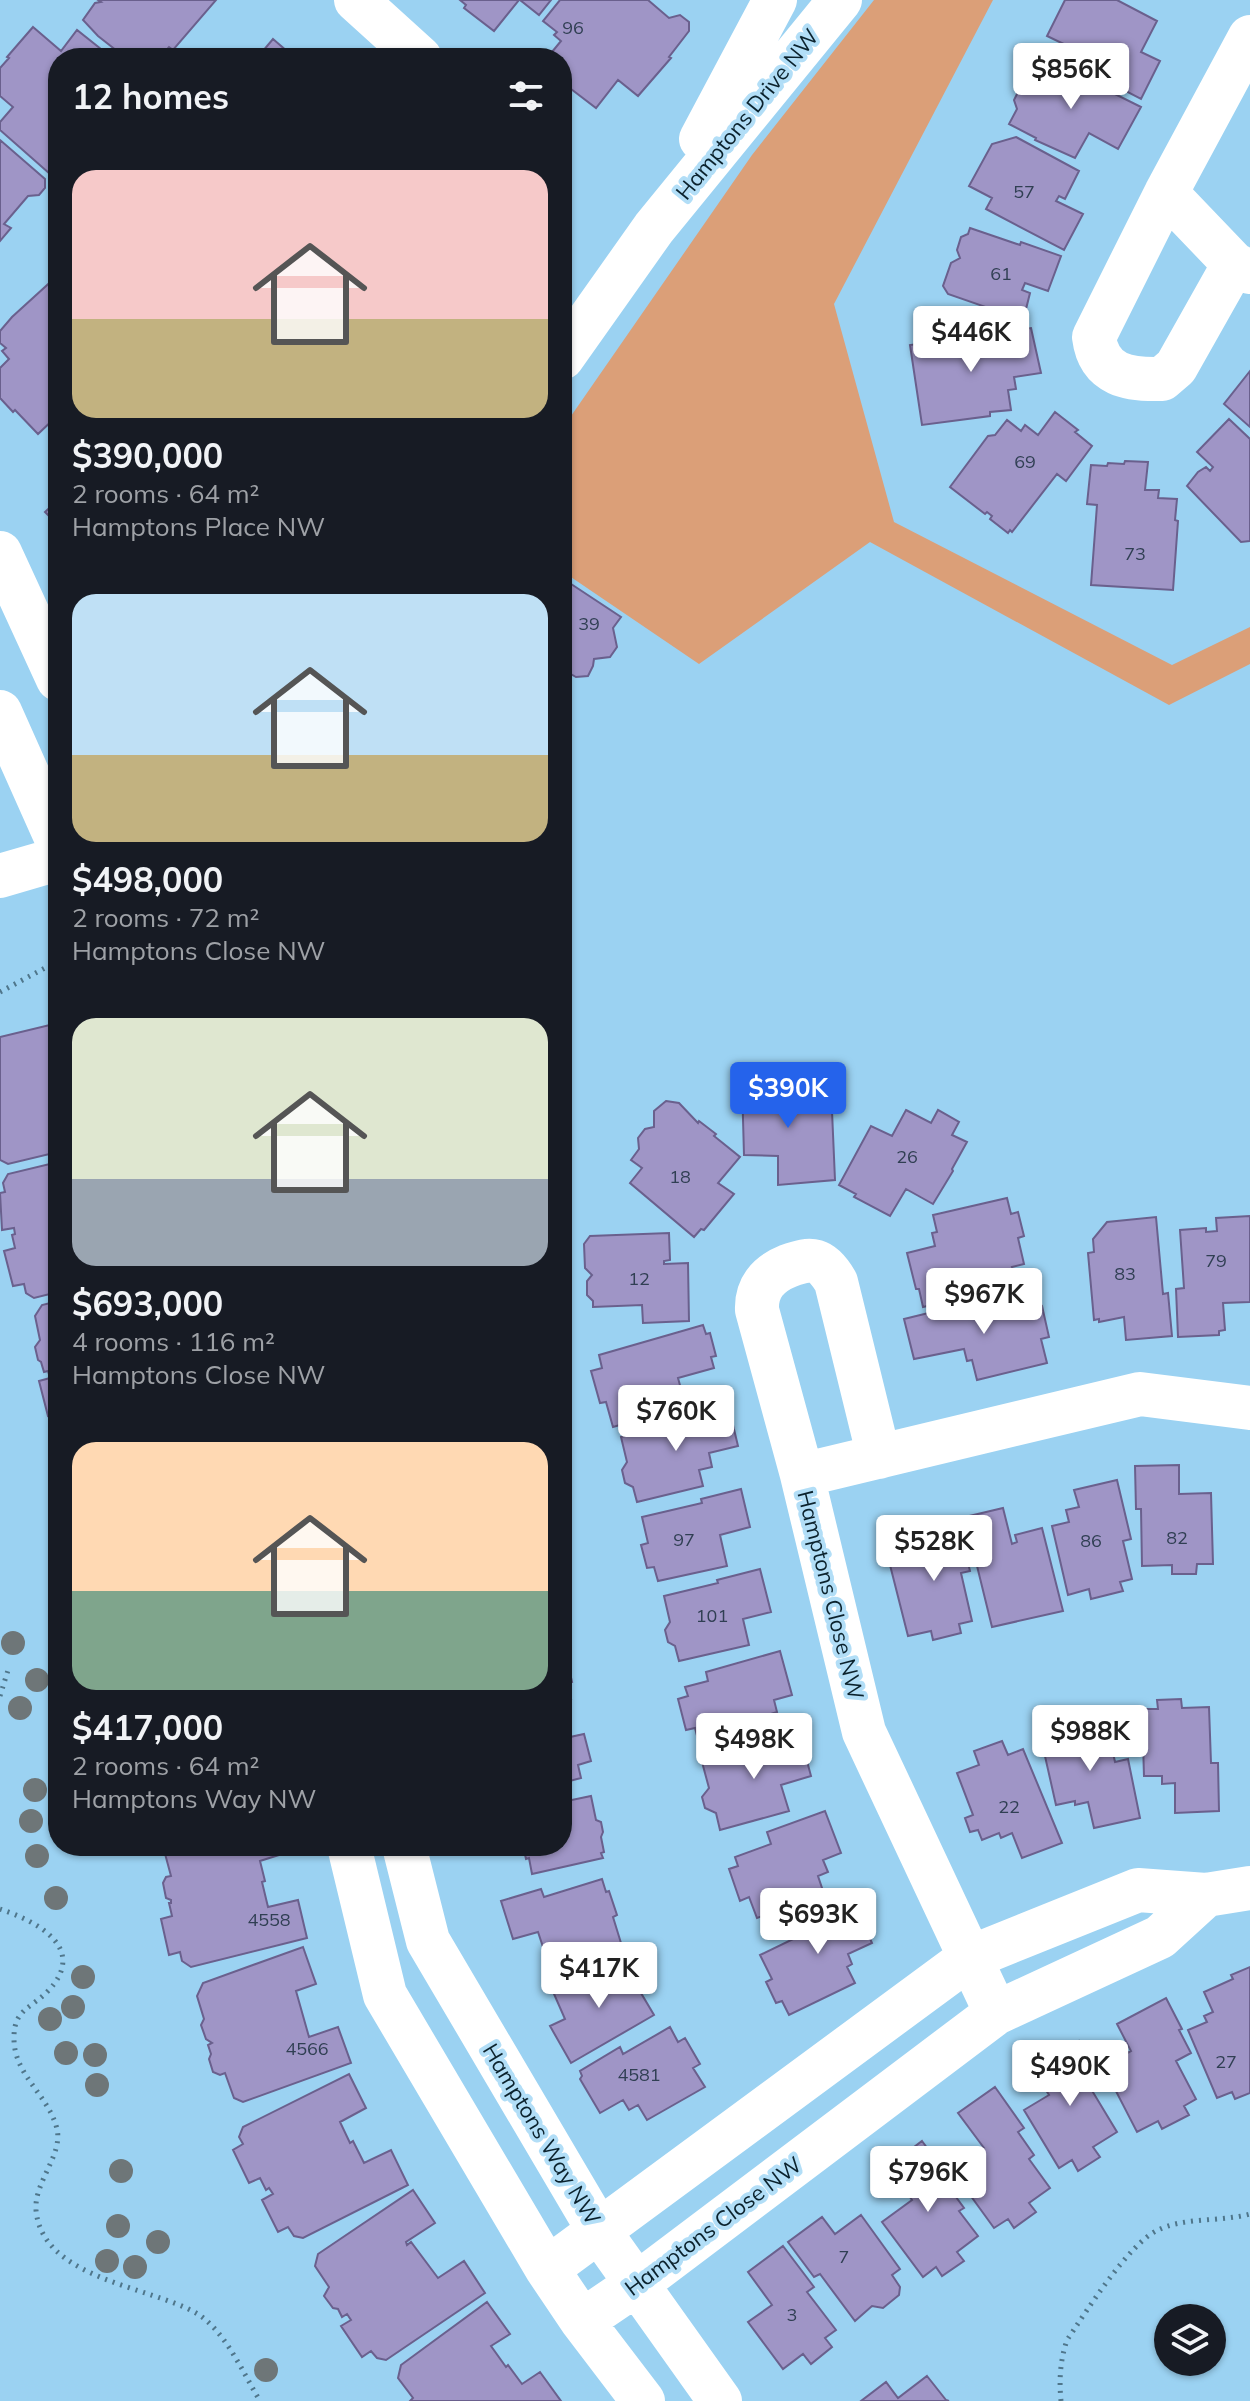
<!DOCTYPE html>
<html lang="en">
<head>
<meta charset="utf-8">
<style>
	:root { --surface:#171b24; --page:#20242c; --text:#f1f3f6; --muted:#9ea1a6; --accent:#2563eb }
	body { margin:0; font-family:Mulish,sans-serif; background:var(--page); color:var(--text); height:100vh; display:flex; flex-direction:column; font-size:30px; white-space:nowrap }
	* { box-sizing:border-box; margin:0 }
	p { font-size:26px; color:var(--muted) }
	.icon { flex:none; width:44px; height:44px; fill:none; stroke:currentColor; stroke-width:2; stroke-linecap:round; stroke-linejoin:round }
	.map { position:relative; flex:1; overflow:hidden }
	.sheet { position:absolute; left:48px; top:48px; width:524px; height:1808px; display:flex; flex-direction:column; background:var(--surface); border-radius:32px; box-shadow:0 2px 6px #0004 }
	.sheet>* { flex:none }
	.fabs { position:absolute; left:1154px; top:2304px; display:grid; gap:16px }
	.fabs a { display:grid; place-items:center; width:72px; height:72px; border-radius:50%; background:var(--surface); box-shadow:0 2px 6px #0004; font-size:40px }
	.price { position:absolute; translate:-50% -68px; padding:0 18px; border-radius:8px; background:#fff; color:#222; font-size:26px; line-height:52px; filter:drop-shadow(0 2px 4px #0008) }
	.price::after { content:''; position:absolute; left:50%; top:48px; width:24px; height:18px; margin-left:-12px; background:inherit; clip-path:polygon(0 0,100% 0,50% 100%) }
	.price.current { background:var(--accent); color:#fff }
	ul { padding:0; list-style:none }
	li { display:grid; align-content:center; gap:16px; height:424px; padding:0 24px }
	li span { display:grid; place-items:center; height:248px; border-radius:24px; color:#555 }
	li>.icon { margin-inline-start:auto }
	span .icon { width:144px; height:144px; fill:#fffc; stroke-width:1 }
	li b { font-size:34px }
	h2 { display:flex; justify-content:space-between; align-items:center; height:96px; padding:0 24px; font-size:34px }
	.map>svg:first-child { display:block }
	.green { fill:#db9f78 }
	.building { fill:#9f95c6; stroke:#6a608d; stroke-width:2 }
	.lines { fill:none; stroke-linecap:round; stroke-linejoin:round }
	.path { stroke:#4f768b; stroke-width:5; stroke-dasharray:2 6; stroke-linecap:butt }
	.minor { stroke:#fff; stroke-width:44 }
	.tree { fill:#6e7678 }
	.labels { text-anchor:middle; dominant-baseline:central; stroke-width:8; stroke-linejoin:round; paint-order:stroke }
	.number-label { font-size:18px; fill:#303f53 }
	.street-label { font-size:22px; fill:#0b222d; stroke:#b2def7 }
</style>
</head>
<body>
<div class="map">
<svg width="1250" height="2401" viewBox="0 0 1250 2401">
	<rect width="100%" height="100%" fill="#9bd2f2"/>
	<path class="green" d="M874 0H993L834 304 894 522 1172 665 1250 627V664L1169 705 870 542 699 664 562 571V429L752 155Z"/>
	<path class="building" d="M98 0H216L173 50 169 47 161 56 164 58H126L98 36 83 20 95 3 101 2Z
		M460 0H519L494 31 464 8 466 5Z
		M520 0H551L539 15Z
		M560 0H648L669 18 680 15 689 22V31L669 57 671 58 638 96 618 80 596 108 571 89 570 91 562 85V58H547L561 41 554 35 557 32 543 21Z
		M1065 0H1117L1157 21 1141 52 1160 61 1141 99 1062 58 1068 46 1047 36Z
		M33 27 61 51 77 30 111 57 58 58V181L0 130V122L13 107 0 96V68L9 58 7 57Z
		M273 39 295 58H257Z
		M1042 59 1099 90 1101 87 1141 107 1118 149 1089 133 1075 158 1035 140 1036 138 1009 124 1017 109 1014 100 1020 88 1028 86Z
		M1016 137 1079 171 1065 199 1059 196 1056 201 1083 214 1064 250 986 209 992 198 969 186 992 144Z
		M0 140 45 179V188L39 195 28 196 4 224 11 228 0 241Z
		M970 228 1020 245 1021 242 1061 256 1048 291 1025 283 1022 290 1030 293 1026 309 1024 310 1020 319 948 294 943 286 951 263 960 258 957 250 961 237 968 234Z
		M56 277 58 279V415L38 434 15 410 13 412 0 398V368L9 359 2 351 6 348 0 343V331L12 317Z
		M1031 328 1041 373 1014 377 1016 389 1008 390 1011 410 990 412V416L922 425 910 345Z
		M1250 371V427L1224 404Z
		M1055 412 1078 430 1075 432 1092 446 1066 481 1057 474 1012 532 1010 530 1008 533 990 519 992 516 987 512 985 514 950 487 988 436 995 435 1007 420 1021 431 1025 425 1038 435Z
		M1229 419 1250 439V541L1241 542 1187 486 1198 472 1206 467 1210 471 1213 467 1197 452Z
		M1125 461 1148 462 1145 490H1159L1158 498 1177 499 1175 520 1178 521 1173 590 1091 585 1097 505 1087 504 1091 465 1107 466 1108 463 1124 464Z
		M58 500V525L45 512Z
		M562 578 621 617 613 628 617 647 610 657 594 659 593 666 588 676 576 677 562 669Z
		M58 1023V1152L8 1164 0 1160V1037Z
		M796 1075V1079H809L810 1112 832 1111 835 1180 778 1185V1156L744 1155 742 1083 770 1081 769 1077Z
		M666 1101 679 1103 698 1123 699 1121 716 1134 714 1136 740 1157 718 1183 734 1194 704 1230 701 1229 694 1237 630 1183 642 1168 631 1160 639 1149 638 1138 645 1129 654 1127V1111Z
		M906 1110 931 1123 938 1110 959 1122 952 1135 967 1142 952 1169 953 1171 933 1204 906 1189 890 1216 854 1197 856 1194 839 1185 871 1126 892 1136Z
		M58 1162V1292L34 1298 26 1293 24 1284 13 1286 4 1251 15 1248 12 1235 15 1234 14 1228 2 1230 0 1193 5 1192 3 1183 8 1174Z
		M1007 1198 1011 1214 1018 1212 1024 1236 1018 1238 1024 1264 1012 1267 1013 1269 962 1279 966 1297 923 1307 919 1289H916L907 1253 935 1246 932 1233 937 1232 933 1215Z
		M1250 1216V1302L1223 1303 1225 1330 1219 1331V1335L1178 1337 1176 1289 1184 1288 1180 1230 1206 1228V1232L1217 1231 1216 1218Z
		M1156 1217 1163 1294 1168 1293 1172 1336 1126 1340 1124 1317 1099 1322V1319L1094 1320 1088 1253 1094 1252 1093 1239 1107 1222Z
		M669 1233 670 1260 664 1261V1264L688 1263 689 1321 643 1323 642 1305 593 1307V1301L587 1295V1281L592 1275 585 1268 584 1244 590 1236Z
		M1031 1298 1033 1308 1042 1306 1049 1337 1041 1339 1047 1363 977 1380 972 1360 967 1361 964 1349 914 1359 904 1319 961 1305 963 1314Z
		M58 1301V1414L48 1416 39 1381 50 1378 48 1371 44 1372 41 1362 38 1360 35 1347 40 1340 35 1316 42 1305Z
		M703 1325 706 1334 710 1333 716 1356 711 1357 714 1368 678 1378 681 1389H677L682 1407 613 1427 606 1402 600 1403 591 1371 602 1368 599 1355Z
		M728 1404 738 1446 709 1453 712 1467 699 1470 703 1486 637 1502 633 1487 625 1483 622 1470 627 1462 621 1437 676 1424 675 1417Z
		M1179 1465V1494L1211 1493 1213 1564H1197L1196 1574H1172V1565L1142 1566 1141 1509H1136L1135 1466Z
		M1117 1480 1131 1539 1123 1541 1132 1579 1120 1582 1123 1591 1091 1599 1089 1589 1068 1595 1052 1526 1069 1522 1066 1510 1079 1507 1074 1490Z
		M741 1489 750 1527 720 1535 727 1566 658 1581 654 1567 647 1568 641 1545 648 1543 642 1517 702 1503 701 1499Z
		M1003 1508 1012 1544 1017 1542 1015 1535 1042 1528 1063 1611 992 1627 965 1517Z
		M958 1522 970 1571 961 1573 972 1621 959 1624 961 1633 933 1640 931 1631 908 1636 890 1565 909 1561 906 1549 917 1547 914 1532Z
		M760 1569 771 1612 743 1619 749 1645 679 1661 675 1646 668 1642 665 1630 670 1622 664 1596 718 1583 717 1580Z
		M780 1651 792 1695 774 1700 777 1712 768 1715 772 1732 701 1751 695 1728 686 1730 678 1699 688 1696 685 1687 708 1681 706 1672Z
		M567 1659 572 1682 567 1683 571 1699 562 1701V1660Z
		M1181 1699 1182 1708 1209 1707 1211 1763H1218L1219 1811 1175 1813V1783L1162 1784V1776H1144L1142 1709H1158L1157 1700Z
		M565 1714 570 1737 584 1734 591 1761 578 1765 581 1778 562 1783V1715Z
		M1094 1719 1095 1724 1106 1721 1115 1762 1128 1759 1140 1818 1094 1828 1088 1802 1075 1805V1801L1056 1805 1040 1734 1064 1729 1062 1726Z
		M800 1735 811 1776 781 1785 789 1811 720 1830 716 1813 705 1808 702 1797 709 1788 702 1762Z
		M1002 1741 1008 1755 1023 1749 1062 1843 1022 1858 1012 1833 1001 1838 999 1833 982 1840 978 1830 970 1832 965 1818 973 1815 957 1773 979 1765 974 1751Z
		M591 1796 596 1820 601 1822 603 1832 601 1837 604 1852 601 1853 603 1858 532 1874 529 1858 526 1859 523 1846H562V1802Z
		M825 1811 841 1853 823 1860 828 1872 818 1876 824 1894 757 1918 749 1897 740 1901 729 1869 738 1866 735 1857 771 1844 767 1832Z
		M167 1846H280L282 1854 260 1861 265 1881 262 1882 268 1907 298 1900 307 1938 191 1967 182 1961 180 1952 169 1955 161 1919 172 1916 169 1903H171V1900L166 1898 163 1883 166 1877 171 1876 164 1850Z
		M602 1879 606 1892 609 1891 617 1915 613 1917 621 1943 552 1965 546 1946 543 1947 538 1932 513 1939 501 1901 541 1889 544 1897Z
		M851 1891 862 1913 859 1914 872 1943 848 1954 852 1964 847 1967 855 1983 789 2015 782 2001 776 2003 766 1982 772 1979 760 1955 818 1927 811 1910Z
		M303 1947 316 1984 296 1991 309 2037 338 2027 351 2063 243 2102 234 2098 225 2073 220 2075 213 2072 209 2059 211 2054 208 2045 212 2043 206 2039 201 2025 204 2019 197 1996 203 1983Z
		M608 1964 612 1972 623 1966 633 1969 643 1986 641 1993 654 2015 571 2063 550 2026 565 2019 554 1994Z
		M1250 1967V2093L1235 2099 1232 2092 1217 2098 1188 2030 1207 2022 1204 2016 1213 2012 1204 1992 1233 1979 1231 1975Z
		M1166 1998 1182 2029 1179 2030 1191 2053 1176 2061 1196 2099 1184 2106 1189 2115 1162 2129 1158 2121 1137 2132 1103 2066 1131 2051 1117 2024Z
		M670 2027 678 2042 685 2038 700 2064 693 2068 705 2087 647 2120 638 2105 629 2110 623 2100 600 2113 580 2079 582 2076 580 2071 620 2047 623 2054Z
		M1079 2041 1101 2077 1088 2084 1117 2132 1093 2147 1100 2157 1078 2171 1072 2160 1059 2168 1024 2110 1049 2095 1031 2066 1062 2046 1065 2050Z
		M349 2074 366 2108 340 2122 350 2143 353 2141 364 2163 391 2150 408 2185 303 2238 294 2236 288 2227 278 2232 262 2200 273 2194 269 2188 266 2190 260 2178 249 2183 233 2150 243 2144 239 2137 243 2127Z
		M995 2087 1024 2128 1018 2132 1034 2155 1029 2159 1050 2188 1029 2203 1036 2212 1014 2228 1008 2219 994 2228 952 2170 984 2148 958 2113Z
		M922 2141 950 2179 945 2182 964 2208 959 2211 978 2236 957 2252 964 2261 942 2276 936 2267 923 2277 882 2222 912 2200 888 2167Z
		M413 2190 435 2223 406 2242 407 2245 411 2242 438 2278 464 2261 485 2293 386 2360 377 2358 371 2351 362 2357 341 2326 351 2320 347 2314 342 2317 338 2309 333 2308 324 2296 329 2287 315 2266 318 2254Z
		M861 2215 900 2269 892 2275 900 2287 899 2295 883 2308 872 2306 855 2321 820 2274 814 2277 788 2242 822 2217 835 2234Z
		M783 2246 814 2287 807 2292 836 2330 825 2338 832 2347 811 2364 803 2354 783 2369 748 2322 772 2305 748 2272Z
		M487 2302 510 2334 491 2346 506 2367 508 2365 522 2384 540 2372 561 2401H410L413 2398 398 2378 401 2365Z
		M927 2376 946 2400 949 2401H861L886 2382 898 2398Z"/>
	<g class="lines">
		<path class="path" d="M0 992 58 961
			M0 1696 9 1667
			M0 1909C36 1921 89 1948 48 1991 32 2008 14 2009 14 2037 13 2075 49 2095 57 2129 63 2155 34 2182 36 2210 42 2279 149 2286 196 2313 225 2330 243 2373 260 2401
			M1061 2401C1059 2380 1060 2361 1067 2340 1086 2312 1129 2243 1158 2230 1184 2217 1221 2222 1250 2214"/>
		<path class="minor" d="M356 0 420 58
			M701 139 775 0
			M1166 193 1234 264 1250 272
			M1234 264 1176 367 1162 379C1129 380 1099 376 1094 337L1166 193 1250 37
			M562 358 654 228 840 0
			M0 553 58 679
			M0 712 58 842
			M0 876 58 859
			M802 1475 757 1310C756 1288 768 1274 788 1266 812 1257 822 1258 836 1282L879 1457
			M349 1846 385 1995 547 2269 582 2321 643 2401
			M404 1846 428 1941 599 2231 720 2401
			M996 2013 864 1732 802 1475 1140 1394 1250 1408
			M547 2269 969 1958 1138 1890 1206 1895 1250 1888
			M582 2321 638 2283 996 2013 1160 1937 1206 1895"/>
	</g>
	<g class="tree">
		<circle cx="13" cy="1643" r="12"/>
		<circle cx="37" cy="1680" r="12"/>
		<circle cx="20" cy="1708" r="12"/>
		<circle cx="35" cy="1790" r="12"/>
		<circle cx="31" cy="1821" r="12"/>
		<circle cx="37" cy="1856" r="12"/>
		<circle cx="56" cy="1898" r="12"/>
		<circle cx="83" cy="1977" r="12"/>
		<circle cx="73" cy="2007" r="12"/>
		<circle cx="50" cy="2019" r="12"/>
		<circle cx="66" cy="2053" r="12"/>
		<circle cx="95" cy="2055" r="12"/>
		<circle cx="97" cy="2085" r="12"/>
		<circle cx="121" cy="2171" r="12"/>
		<circle cx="118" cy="2226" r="12"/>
		<circle cx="158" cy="2242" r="12"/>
		<circle cx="107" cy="2261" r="12"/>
		<circle cx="135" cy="2267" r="12"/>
		<circle cx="266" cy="2370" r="12"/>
	</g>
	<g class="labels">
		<g class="number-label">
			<text x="573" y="27">96</text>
			<text x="1024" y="191">57</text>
			<text x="1001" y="273">61</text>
			<text x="1025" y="461">69</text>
			<text x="1135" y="553">73</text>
			<text x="589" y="623">39</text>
			<text x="907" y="1156">26</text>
			<text x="680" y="1176">18</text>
			<text x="1216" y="1260">79</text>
			<text x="1125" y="1273">83</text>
			<text x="639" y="1278">12</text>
			<text x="1177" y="1537">82</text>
			<text x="684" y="1539">97</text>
			<text x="1091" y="1540">86</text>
			<text x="712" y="1615">101</text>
			<text x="1009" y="1806">22</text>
			<text x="269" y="1919">4558</text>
			<text x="307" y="2048">4566</text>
			<text x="1226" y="2061">27</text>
			<text x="639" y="2074">4581</text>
			<text x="844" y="2256">7</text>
			<text x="792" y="2314">3</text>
		</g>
		<g class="street-label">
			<text transform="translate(747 114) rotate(-51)">Hamptons Drive NW</text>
			<text transform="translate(831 1595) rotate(76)">Hamptons Close NW</text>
			<text transform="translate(542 2134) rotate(59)">Hamptons Way NW</text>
			<text transform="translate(713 2226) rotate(-37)">Hamptons Close NW</text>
		</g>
	</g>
</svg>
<div class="fabs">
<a><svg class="icon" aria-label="layers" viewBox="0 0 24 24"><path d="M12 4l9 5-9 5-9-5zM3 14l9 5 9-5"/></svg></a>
</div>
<b class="price" style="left:1071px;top:111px">$856K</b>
<b class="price" style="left:971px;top:374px">$446K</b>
<b class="price current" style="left:788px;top:1130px">$390K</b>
<b class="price" style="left:984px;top:1336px">$967K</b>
<b class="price" style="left:676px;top:1453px">$760K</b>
<b class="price" style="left:934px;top:1583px">$528K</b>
<b class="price" style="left:1090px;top:1773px">$988K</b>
<b class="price" style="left:754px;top:1781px">$498K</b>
<b class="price" style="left:818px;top:1956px">$693K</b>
<b class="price" style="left:599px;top:2010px">$417K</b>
<b class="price" style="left:1070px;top:2108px">$490K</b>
<b class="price" style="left:928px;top:2214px">$796K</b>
<section class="sheet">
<h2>12 homes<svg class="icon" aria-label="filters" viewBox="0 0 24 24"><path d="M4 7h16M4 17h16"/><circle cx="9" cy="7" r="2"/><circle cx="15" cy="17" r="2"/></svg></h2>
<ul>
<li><span style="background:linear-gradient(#f6c9c9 60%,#c2b280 0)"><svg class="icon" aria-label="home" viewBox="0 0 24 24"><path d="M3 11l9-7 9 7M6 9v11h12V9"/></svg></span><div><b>$390,000</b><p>2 rooms · 64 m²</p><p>Hamptons Place NW</p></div></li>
<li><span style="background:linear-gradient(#bfe0f5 65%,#c2b280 0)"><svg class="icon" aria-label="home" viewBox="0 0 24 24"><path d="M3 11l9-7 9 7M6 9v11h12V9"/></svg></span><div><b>$498,000</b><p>2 rooms · 72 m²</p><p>Hamptons Close NW</p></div></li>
<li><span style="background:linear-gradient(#dfe7d0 65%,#9aa5b1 0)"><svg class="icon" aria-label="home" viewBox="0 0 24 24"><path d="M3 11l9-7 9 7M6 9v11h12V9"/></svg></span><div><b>$693,000</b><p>4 rooms · 116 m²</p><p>Hamptons Close NW</p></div></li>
<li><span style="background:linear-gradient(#ffd9b3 60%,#7fa58c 0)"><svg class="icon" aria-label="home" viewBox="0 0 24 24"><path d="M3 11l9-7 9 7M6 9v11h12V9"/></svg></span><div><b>$417,000</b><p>2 rooms · 64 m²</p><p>Hamptons Way NW</p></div></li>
</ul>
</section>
</div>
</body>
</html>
